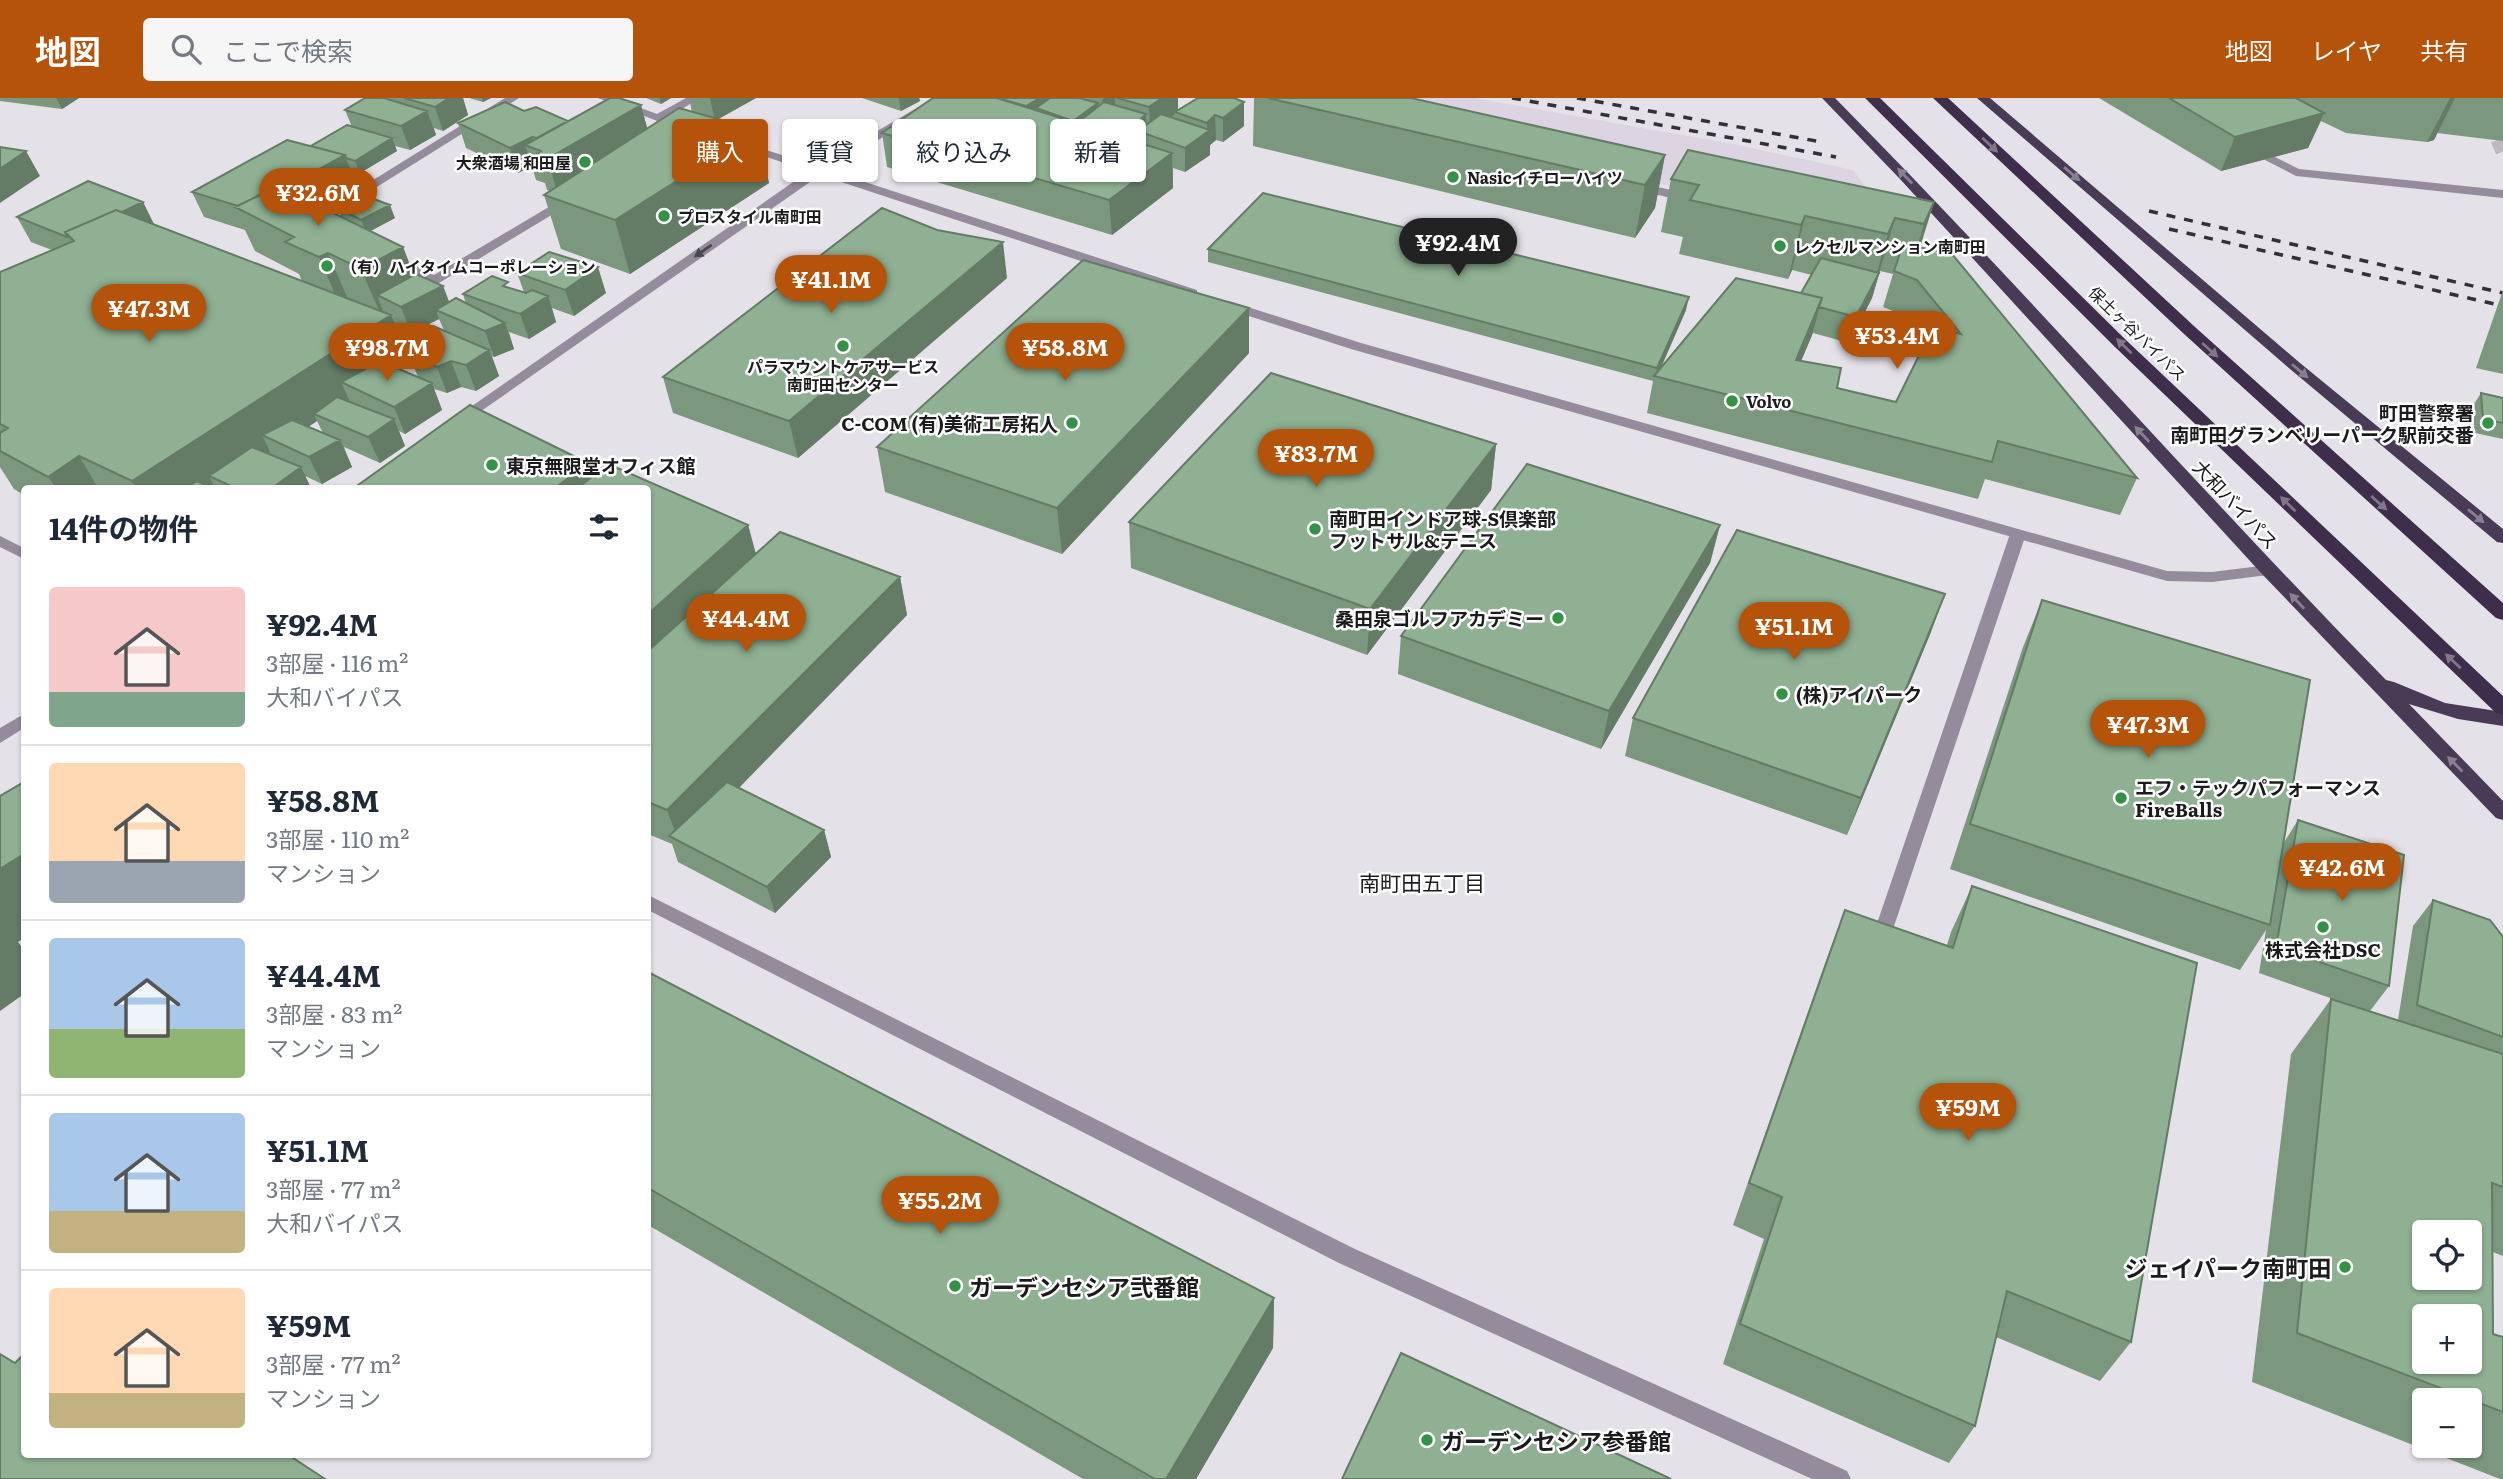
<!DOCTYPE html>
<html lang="ja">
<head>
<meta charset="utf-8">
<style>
	:root { --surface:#fff; --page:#f6f6f7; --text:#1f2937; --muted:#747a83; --line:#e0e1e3; --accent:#b45309 }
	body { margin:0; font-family:Literata,"Noto Sans JP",serif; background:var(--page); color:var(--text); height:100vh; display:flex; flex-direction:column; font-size:26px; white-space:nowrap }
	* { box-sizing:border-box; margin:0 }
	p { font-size:23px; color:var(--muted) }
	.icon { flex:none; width:38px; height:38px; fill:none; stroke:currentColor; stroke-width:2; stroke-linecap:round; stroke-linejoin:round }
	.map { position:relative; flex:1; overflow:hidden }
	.sheet { position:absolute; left:21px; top:387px; width:630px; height:973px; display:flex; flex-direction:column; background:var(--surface); border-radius:7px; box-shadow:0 2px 5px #0004 }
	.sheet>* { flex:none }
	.hud { position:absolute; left:672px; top:21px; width:665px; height:63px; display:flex; gap:14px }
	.tools { position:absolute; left:2412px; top:1122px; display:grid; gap:14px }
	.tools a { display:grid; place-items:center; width:70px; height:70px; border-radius:7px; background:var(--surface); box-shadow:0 2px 5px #0004; font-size:35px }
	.price { position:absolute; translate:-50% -60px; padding:0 16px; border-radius:24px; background:var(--accent); color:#fff; font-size:23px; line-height:46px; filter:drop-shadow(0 2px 4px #0008) }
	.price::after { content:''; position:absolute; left:50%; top:42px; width:21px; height:16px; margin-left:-10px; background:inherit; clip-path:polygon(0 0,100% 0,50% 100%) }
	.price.on { background:#222; color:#fff }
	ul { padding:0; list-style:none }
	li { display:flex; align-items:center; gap:21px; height:175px; padding:0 28px }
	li+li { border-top:2px solid var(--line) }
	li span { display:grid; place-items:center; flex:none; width:196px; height:140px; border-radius:7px; color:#555 }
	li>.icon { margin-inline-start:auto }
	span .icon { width:84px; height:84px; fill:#fffc; stroke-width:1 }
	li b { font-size:30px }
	h2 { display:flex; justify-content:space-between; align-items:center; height:84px; padding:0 28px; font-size:30px }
	.pill { padding:0 24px; border-radius:7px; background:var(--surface); box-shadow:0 2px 5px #0004; font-size:24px; line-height:63px }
	.pill.on { background:var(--accent); color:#fff }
	header { display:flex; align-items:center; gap:42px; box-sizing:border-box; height:98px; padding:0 35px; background:var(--accent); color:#fff }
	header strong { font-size:33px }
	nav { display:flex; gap:38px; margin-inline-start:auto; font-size:24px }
	.search { width:490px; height:63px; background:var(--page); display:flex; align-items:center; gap:18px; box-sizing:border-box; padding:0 24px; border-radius:7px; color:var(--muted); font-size:26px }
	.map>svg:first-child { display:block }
	.built { fill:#dcd4e2 }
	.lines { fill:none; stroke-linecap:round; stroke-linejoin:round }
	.pedestrian-tunnel { stroke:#bdb9bf; stroke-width:13; stroke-dasharray:13 6; stroke-linecap:butt }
	.service { fill:#948c9c; fill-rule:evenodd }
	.minor { fill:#948c9c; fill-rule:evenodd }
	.trunk { fill:#493a56; fill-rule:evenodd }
	.motorway { fill:#3e2d4b; fill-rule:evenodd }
	.rail { stroke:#323133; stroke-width:3.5; stroke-dasharray:9 9; stroke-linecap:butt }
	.wall { fill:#7b977e; fill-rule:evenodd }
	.shaded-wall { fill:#647b66 }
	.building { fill:#8fb092; stroke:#647b66; stroke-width:2; fill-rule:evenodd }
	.oneway { fill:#82768a }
	.oneway2 { fill:#897f91 }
	.oneway3 { fill:#4b484f }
	.poi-dot { fill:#339246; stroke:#fff; stroke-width:2.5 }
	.labels { text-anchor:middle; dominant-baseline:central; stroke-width:5; stroke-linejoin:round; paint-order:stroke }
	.far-poi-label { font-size:16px; font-weight:bold; fill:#1b1a1c; stroke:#fff; text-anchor:start }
	.far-street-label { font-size:16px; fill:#1b1a1c; stroke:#fff }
	.poi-label { font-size:19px; font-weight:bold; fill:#1b1a1c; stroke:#fff; text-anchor:start }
	.street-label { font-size:19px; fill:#1b1a1c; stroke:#fff }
	.neighbourhood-label { font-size:21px; fill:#1b1a1c; stroke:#fff }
	.near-poi-label { font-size:23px; font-weight:bold; fill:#1b1a1c; stroke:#fff; text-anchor:start }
</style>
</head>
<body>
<header>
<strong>地図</strong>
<div class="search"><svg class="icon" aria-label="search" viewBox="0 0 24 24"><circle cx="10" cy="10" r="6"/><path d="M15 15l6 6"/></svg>ここで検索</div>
<nav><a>地図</a><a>レイヤ</a><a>共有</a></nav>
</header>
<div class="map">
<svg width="2503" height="1381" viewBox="0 0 2503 1381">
	<rect width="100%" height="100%" fill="#e5e1e8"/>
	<path class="built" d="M1318 0H1474L1733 46 1853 72 1905 142 1429 32Z"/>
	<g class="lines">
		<path class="pedestrian-tunnel" d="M2497 42 2503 56"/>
		<path class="service" d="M2269 56 2299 71 2503 92V100L2296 78 2265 62V58Z
			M2018 431 2026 436 1888 846 1886 851 1879 853 1872 851 1870 846 2010 436Z
			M0 438 24 450V461L0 449Z"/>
		<path class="minor" d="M505 0H519L324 122 327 125 325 128H317L309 122Z
			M598 0H614L657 16 686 0H700L667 20 687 28V32L683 33Z
			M934 0H948L828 72 1197 192V198H1187L820 77 464 325 459 326 452 322 809 73 736 49V45H744L817 68Z
			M1636 84 1684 95 1686 98 1680 102 1632 91 1630 88Z
			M569 97 573 98V104L439 185H429L384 160 386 157H394L434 177Z
			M1229 203 1361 245 2167 473 2212 474 2268 467 2276 472 2268 477 2212 484 2167 483 1351 251 1224 210V204Z
			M24 616V630L0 645V630Z
			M648 797 1355 1151 1847 1373 1851 1381H1812L1339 1165 648 812Z"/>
		<path class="trunk" d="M1822 0H1835C2023 190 2199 391 2386 582L2394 584 2445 605 2503 614V628L2458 621 2409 606 2503 703V722L2496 720 2262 476 1900 81Z
			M1977 0H1990L2300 265 2503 431V445L2497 444 2290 271Z"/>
		<path class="motorway" d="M1865 0H1880L2127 243 2503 598V617L2496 615 2115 249Z
			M1933 0H1948L2195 229 2503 505V522L2496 520 2183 235Z"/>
		<path class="rail" d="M1512 0 1836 59
			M1577 0 1822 44
			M2149 113 2503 195
			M2169 131 2503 208"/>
	</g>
	<path class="wall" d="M0 0H79L62 11 0 3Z
		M365 0H463L468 17 443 33 434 30 436 37 410 52 395 48 397 53 360 75 351 73 354 81 313 105 341 119 337 109 395 120 370 133 403 149 414 178 443 188 449 204 466 206 463 196 510 190 524 194 517 175 606 195 574 218 552 210 556 224 529 241 509 234 514 251 494 259 492 258 499 278 476 293 461 289 447 295 434 291 442 312 405 336 399 333 405 348 380 365 344 349 352 369 322 386 305 378 311 390H24V397L14 391 0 369V174L52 152 31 144 17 119 143 104 154 126 302 183 299 176 255 153 245 132 204 119 192 94 311 48 352 29 345 12ZM439 221 444 232 405 247 418 279 397 270 409 262 394 227 411 235ZM317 323 323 335 308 329Z
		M469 0H491L483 4Z
		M646 0H671L661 6Z
		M689 0H756L718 21 757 32 769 85 630 176 561 151 544 97 550 93 547 92 545 85 536 82 532 68 518 75 466 50 458 25 524 13 568 23 641 7 647 30 692 14Z
		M862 0H919L920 3 901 13Z
		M933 0H1178V12L1198 0 1244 28 1223 44 1216 42 1210 47V57L1185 74 1173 70V90L1112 137 887 69 882 35Z
		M1254 0H1411L1665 57 1655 110 1635 140 1253 48Z
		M2099 0H2503V43L2437 35 2434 42 2427 44 2346 35 2321 23 2308 50 2221 73Z
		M1671 81 1934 104 1920 150 2137 380 2120 417 1985 381 1978 401 1647 315 1653 283 1208 164V151L1686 212 1661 270 1801 195 1812 177 1792 172 1788 181 1679 156 1683 139 1661 134ZM1880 173 1893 176 1883 209 1906 218 1926 243 1896 304 1837 290 1801 263 1813 235 1849 245 1872 200Z
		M1007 180 798 360 673 315 663 279Z
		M2503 192V276L2476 270Z
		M1249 210V255L1062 456 885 394 877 349Z
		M2481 295 2503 300V341L2475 335 2472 309Z
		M470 307 588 365 592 379 608 366 748 427 756 456 780 434 900 479 907 517 739 690 824 732 831 759 775 815 678 764 672 746 648 736V390H354Z
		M1496 346 1491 392 1367 557 1131 470 1129 424Z
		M1720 427 1710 465 1601 651 1398 576 1401 538Z
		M2042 502 2283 746 2298 722 2389 888 2370 913 2398 922 2413 828 2433 802 2503 839V1158L2493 1154V1236L2503 1239V1381H2500L2252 1284 2291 956 2331 901 2350 907 2259 875 2266 832 2240 872 1950 771 2023 549ZM2424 1302H2469V1348H2424Z
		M1931 534 1847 737 1625 658 1633 620Z
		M1972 788 2131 1244 2100 1283 1996 1239 1975 1328 1949 1365 1723 1266 1764 1141 1733 1127 1828 857 1845 812 1947 847 1951 834Z
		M648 874 1274 1200 1273 1250 1196 1381H1083L648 1127Z"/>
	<path class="shaded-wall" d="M56 0H79L62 11Z
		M449 0H463L468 17 443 33 435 9Z
		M482 0H491L483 4Z
		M660 0H671L661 6Z
		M710 0H756L715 23Z
		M899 0H919L920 3 901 13Z
		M1040 0H1049L1050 15 1036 10 1037 27 1029 33 1026 8Z
		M1104 0H1115L1116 17 1104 26 1102 2Z
		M1162 0H1178V14H1175V16L1150 34 1149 9Z
		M2450 0H2455L2434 42 2427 44Z
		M1244 4V28L1223 44V20Z
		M1098 5 1099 27 1081 22 1082 42 1075 47 1073 23Z
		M641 7 650 41 558 96 541 41Z
		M427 13 436 37 410 52 401 28Z
		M2324 15 2308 50 2221 73 2235 39Z
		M1146 16 1147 36 1138 33 1139 48 1126 59 1125 35Z
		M1215 17 1216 42 1210 47V57L1185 74V50L1207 34V25Z
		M757 32 769 85 630 176 615 122Z
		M532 39 536 51 525 47 532 68 518 75 510 50Z
		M392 40 397 53 360 75 355 63Z
		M26 53 40 78 0 105V71Z
		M1172 55 1173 90 1112 137 1109 102Z
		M345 57 354 81 272 128 247 111Z
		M1665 57 1655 110 1635 140 1645 87Z
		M143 104 155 129 72 140Z
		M1934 104 1917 157 1908 180 1924 126Z
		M390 107 395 120 367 135 361 122Z
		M1805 118 1792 172 1788 181 1801 127Z
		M1895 120 1872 200 1849 245 1856 219 1874 185 1888 136Z
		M1003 144 1007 180 798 360 789 323Z
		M403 149 420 193 377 197 383 213 380 215 361 171Z
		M328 155 347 199 338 203 319 159Z
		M598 169 606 195 574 218 565 192Z
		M443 188 453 214 436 212 439 221 411 235 401 209Z
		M548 198 556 224 529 241 520 216Z
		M1689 199 1686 212 1657 278H1656L1657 270Z
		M1822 200 1812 237 1786 299 1796 262Z
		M1249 210V255L1062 456 1057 410Z
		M391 217 409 262 361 294 341 284 349 302 323 319 314 316 317 323 282 346 262 337 270 354 223 385 209 378 215 390H136L132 383Z
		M505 225 514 251 494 259 485 233Z
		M489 252 499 278 476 293 466 267Z
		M451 263 461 289 447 295 437 269Z
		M432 285 442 312 405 336 394 309Z
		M394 321 405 348 380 365 368 339Z
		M340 342 352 369 322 386 309 359Z
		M1496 346 1491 392 1367 557 1370 511Z
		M79 358 98 390H56L48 379Z
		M588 365 596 390H555Z
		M301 369 311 390H272Z
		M748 427 758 465 648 565V516Z
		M1720 427 1710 465 1601 651 1609 613Z
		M900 479 907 517 684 746 678 742 667 712Z
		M1945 496 1931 534 1847 737 1861 700Z
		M824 732 831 759 775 815 767 789Z
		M24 756V840L18 844 24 852V896L0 913V771Z
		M1274 1200 1273 1250 1196 1381H1166Z"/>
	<path class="building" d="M365 0H384L427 13 401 28 345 12Z
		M404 0H449L435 9Z
		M610 0H619L641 7 547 61 536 57 541 53 525 47Z
		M933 0H997L1172 55 1109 102 882 35Z
		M997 0H1040L1026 8Z
		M1050 0H1079L1098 5 1073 23 1036 10Z
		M1117 0H1162L1149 9Z
		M1198 0H1234L1244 4 1223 20 1215 17 1207 25 1175 14Z
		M1268 0H1411L1665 57 1645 87Z
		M2169 0H2296L2324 15 2235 39Z
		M505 4 524 13 536 9 568 23 537 40 532 39 510 50 458 25Z
		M1104 4 1146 16 1125 35 1081 22Z
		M679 10 757 32 615 122 544 97Z
		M1161 16 1210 32 1185 50 1138 33Z
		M347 27 392 40 355 63 346 60 345 57 311 48Z
		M287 42 345 57 283 91 278 88 238 108 192 94Z
		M0 49 26 53 0 71Z
		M1688 52 1934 104 1924 126 1895 120 1888 136 1805 118 1801 127 1690 102 1699 87 1671 81Z
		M88 83 143 104 122 114 116 112 65 134 67 139 17 119Z
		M278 88 403 149 361 171 328 155 319 159 285 144 294 139 235 109Z
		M1263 95 1689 199 1657 270 1208 151Z
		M363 97 390 107 361 122 337 109Z
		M882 110 937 132 1003 144 789 323 663 279Z
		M116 112 391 217 132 383 79 358 48 379 0 353V335L8 330 0 326V174L74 143 65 134Z
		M1903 146 1952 156 2137 380 1998 343 1992 364 1654 278 1736 180 1822 200 1796 262 1841 270 1837 290 1896 304 1933 229 1961 236 1917 182 1894 173Z
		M549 154 598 169 565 192 517 175Z
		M1821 160 1879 175 1856 219 1819 209 1822 200 1801 195Z
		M1083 162 1249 210 1057 410 877 349Z
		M416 176 443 188 401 209 377 197Z
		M492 178 508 184 503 188 526 195 532 192 548 198 520 216 463 196Z
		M456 200 505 225 485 233 436 212Z
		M433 228 489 252 466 267 451 263 437 269 411 260 423 251 405 247Z
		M380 263 432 285 394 309 341 284Z
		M1271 275 1496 346 1370 511 1129 424Z
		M2481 295 2503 300V325L2483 321Z
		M337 299 394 321 368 339 314 316Z
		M470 307 588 365 555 390H354Z
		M292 322 340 342 309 359 262 337Z
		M252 349 301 369 272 390H235L209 378Z
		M608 366 748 427 648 516V390H578Z
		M1527 366 1720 427 1609 613 1401 538Z
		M197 383 212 390H186Z
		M1737 432 1945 496 1861 700 1633 620Z
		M780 434 900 479 667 712 648 704V553Z
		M2042 502 2310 582 2270 827 1970 726Z
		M24 684V756L0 771V698Z
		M727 684 824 732 767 789 669 738Z
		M2298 722 2404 757 2389 888 2276 849Z
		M1972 788 2197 865 2131 1244 2007 1193 1975 1328 1740 1226 1782 1099 1749 1085 1845 812 1953 850Z
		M2433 802 2490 822 2503 839V939L2417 907Z
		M648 874 1274 1200 1166 1381H1155L648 1090Z
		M2331 901 2503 956V1089L2492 1085 2493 1236 2503 1239V1314L2297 1235ZM2424 1134H2469V1180H2424ZM2424 1218H2469V1264H2424Z
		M1401 1255 1671 1381H1342Z
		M0 1256 15 1265 24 1256V1356H287L325 1381H0Z"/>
	<defs><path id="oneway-solid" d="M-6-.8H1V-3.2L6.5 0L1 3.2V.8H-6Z" transform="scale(1.75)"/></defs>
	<g class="oneway">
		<use href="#oneway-solid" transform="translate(1990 47) rotate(43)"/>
		<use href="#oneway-solid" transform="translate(2124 248) rotate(-136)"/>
		<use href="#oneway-solid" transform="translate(2210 252) rotate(42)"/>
		<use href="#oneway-solid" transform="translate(2379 405) rotate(42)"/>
		<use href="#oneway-solid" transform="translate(2288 406) rotate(-136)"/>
		<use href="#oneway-solid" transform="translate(2453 563) rotate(-137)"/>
	</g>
	<g class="oneway2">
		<use href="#oneway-solid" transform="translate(2072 76) rotate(41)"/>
		<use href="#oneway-solid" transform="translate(1905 78) rotate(-134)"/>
		<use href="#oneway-solid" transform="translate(2300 273) rotate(40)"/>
		<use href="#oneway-solid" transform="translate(2142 336) rotate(-133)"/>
		<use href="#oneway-solid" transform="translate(2476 418) rotate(40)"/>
		<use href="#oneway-solid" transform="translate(2297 503) rotate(-133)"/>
		<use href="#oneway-solid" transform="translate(2455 666) rotate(-135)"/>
	</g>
	<use class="oneway3" href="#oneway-solid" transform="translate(703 153) rotate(145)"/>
	<g class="poi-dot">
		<circle cx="585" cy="64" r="7"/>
		<circle cx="1453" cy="79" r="7"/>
		<circle cx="664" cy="118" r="7"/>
		<circle cx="1780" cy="148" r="7"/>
		<circle cx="327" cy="168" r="7"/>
		<circle cx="843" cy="248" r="7"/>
		<circle cx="1732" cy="303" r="7"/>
		<circle cx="1072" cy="325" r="7"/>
		<circle cx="2488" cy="325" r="7"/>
		<circle cx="492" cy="367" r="7"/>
		<circle cx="1315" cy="431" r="7"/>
		<circle cx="1558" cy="520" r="7"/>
		<circle cx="1782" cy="596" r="7"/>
		<circle cx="2121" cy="700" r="7"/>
		<circle cx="2323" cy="829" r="7"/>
		<circle cx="2345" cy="1169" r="7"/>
		<circle cx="955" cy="1188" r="7"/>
		<circle cx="1427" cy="1342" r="7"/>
	</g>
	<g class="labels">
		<g class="far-poi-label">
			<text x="571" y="64" text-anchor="end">大衆酒場 和田屋</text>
			<text x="1467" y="79">Nasicイチローハイツ</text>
			<text x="678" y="118">プロスタイル南町田</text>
			<text x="1794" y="148">レクセルマンション南町田</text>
			<text x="341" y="168">（有）ハイタイムコーポレーション</text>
			<text x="843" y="268" text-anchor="middle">パラマウントケアサービス<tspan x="843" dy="18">南町田センター</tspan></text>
			<text x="1746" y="303">Volvo</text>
		</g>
		<g class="far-street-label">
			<text transform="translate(2138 235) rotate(44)">保土ヶ谷バイパス</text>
		</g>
		<g class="poi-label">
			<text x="2474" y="314" text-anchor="end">町田警察署<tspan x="2474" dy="22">南町田グランベリーパーク駅前交番</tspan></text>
			<text x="1058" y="325" text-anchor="end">C-COM (有)美術工房拓人</text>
			<text x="506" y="367">東京無限堂オフィス館</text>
			<text x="1329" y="420">南町田インドア球-S倶楽部<tspan x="1329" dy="22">フットサル&amp;テニス</tspan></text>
			<text x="1544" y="520" text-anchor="end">桑田泉ゴルフアカデミー</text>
			<text x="1796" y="596">(株)アイパーク</text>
			<text x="2135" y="689">エフ・テックパフォーマンス<tspan x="2135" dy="22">FireBalls</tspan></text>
			<text x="2323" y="851" text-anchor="middle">株式会社DSC</text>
		</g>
		<g class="street-label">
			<text transform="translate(2236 406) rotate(47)">大和バイパス</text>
		</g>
		<g class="neighbourhood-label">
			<text x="1422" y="783">南町田五丁目</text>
		</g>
		<g class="near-poi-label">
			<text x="2331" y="1169" text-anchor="end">ジェイパーク南町田</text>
			<text x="969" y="1188">ガーデンセシア弐番館</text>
			<text x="1441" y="1342">ガーデンセシア参番館</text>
		</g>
	</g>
</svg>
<div class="tools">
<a><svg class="icon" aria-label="locate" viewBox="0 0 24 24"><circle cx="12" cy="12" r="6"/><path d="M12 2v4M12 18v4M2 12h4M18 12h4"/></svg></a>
<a>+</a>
<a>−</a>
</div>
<b class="price" style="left:318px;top:130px">¥32.6M</b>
<b class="price on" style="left:1458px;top:180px">¥92.4M</b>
<b class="price" style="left:831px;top:217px">¥41.1M</b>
<b class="price" style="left:149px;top:246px">¥47.3M</b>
<b class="price" style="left:1897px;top:273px">¥53.4M</b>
<b class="price" style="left:387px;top:285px">¥98.7M</b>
<b class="price" style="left:1065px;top:285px">¥58.8M</b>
<b class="price" style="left:1316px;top:391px">¥83.7M</b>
<b class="price" style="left:746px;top:556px">¥44.4M</b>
<b class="price" style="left:1794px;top:564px">¥51.1M</b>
<b class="price" style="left:2148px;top:662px">¥47.3M</b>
<b class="price" style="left:2342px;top:805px">¥42.6M</b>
<b class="price" style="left:1968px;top:1045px">¥59M</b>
<b class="price" style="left:940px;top:1138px">¥55.2M</b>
<div class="hud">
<a class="pill on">購入</a>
<a class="pill">賃貸</a>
<a class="pill">絞り込み</a>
<a class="pill">新着</a>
</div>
<section class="sheet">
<h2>14件の物件<svg class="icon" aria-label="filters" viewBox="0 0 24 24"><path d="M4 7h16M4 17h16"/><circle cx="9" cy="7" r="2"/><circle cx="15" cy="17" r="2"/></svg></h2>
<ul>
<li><span style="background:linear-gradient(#f6c9c9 75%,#7fa58c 0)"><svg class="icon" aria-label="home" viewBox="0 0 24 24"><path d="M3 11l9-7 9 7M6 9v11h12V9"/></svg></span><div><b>¥92.4M</b><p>3部屋 · 116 m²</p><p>大和バイパス</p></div></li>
<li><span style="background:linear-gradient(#ffd9b3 70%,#9aa5b1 0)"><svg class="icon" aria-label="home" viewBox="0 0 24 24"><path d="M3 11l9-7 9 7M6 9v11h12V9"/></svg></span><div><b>¥58.8M</b><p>3部屋 · 110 m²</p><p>マンション</p></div></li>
<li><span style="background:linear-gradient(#a9c7e8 65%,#8fb573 0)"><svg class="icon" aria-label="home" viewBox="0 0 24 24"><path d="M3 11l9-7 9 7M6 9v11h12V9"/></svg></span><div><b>¥44.4M</b><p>3部屋 · 83 m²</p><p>マンション</p></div></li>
<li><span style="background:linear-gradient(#a9c7e8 70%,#c2b280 0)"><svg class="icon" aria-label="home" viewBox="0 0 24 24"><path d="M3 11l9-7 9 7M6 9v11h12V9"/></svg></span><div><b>¥51.1M</b><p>3部屋 · 77 m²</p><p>大和バイパス</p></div></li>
<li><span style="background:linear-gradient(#ffd9b3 75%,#c2b280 0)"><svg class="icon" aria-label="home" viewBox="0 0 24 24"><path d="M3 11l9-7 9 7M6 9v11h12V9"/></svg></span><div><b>¥59M</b><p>3部屋 · 77 m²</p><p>マンション</p></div></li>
</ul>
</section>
</div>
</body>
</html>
